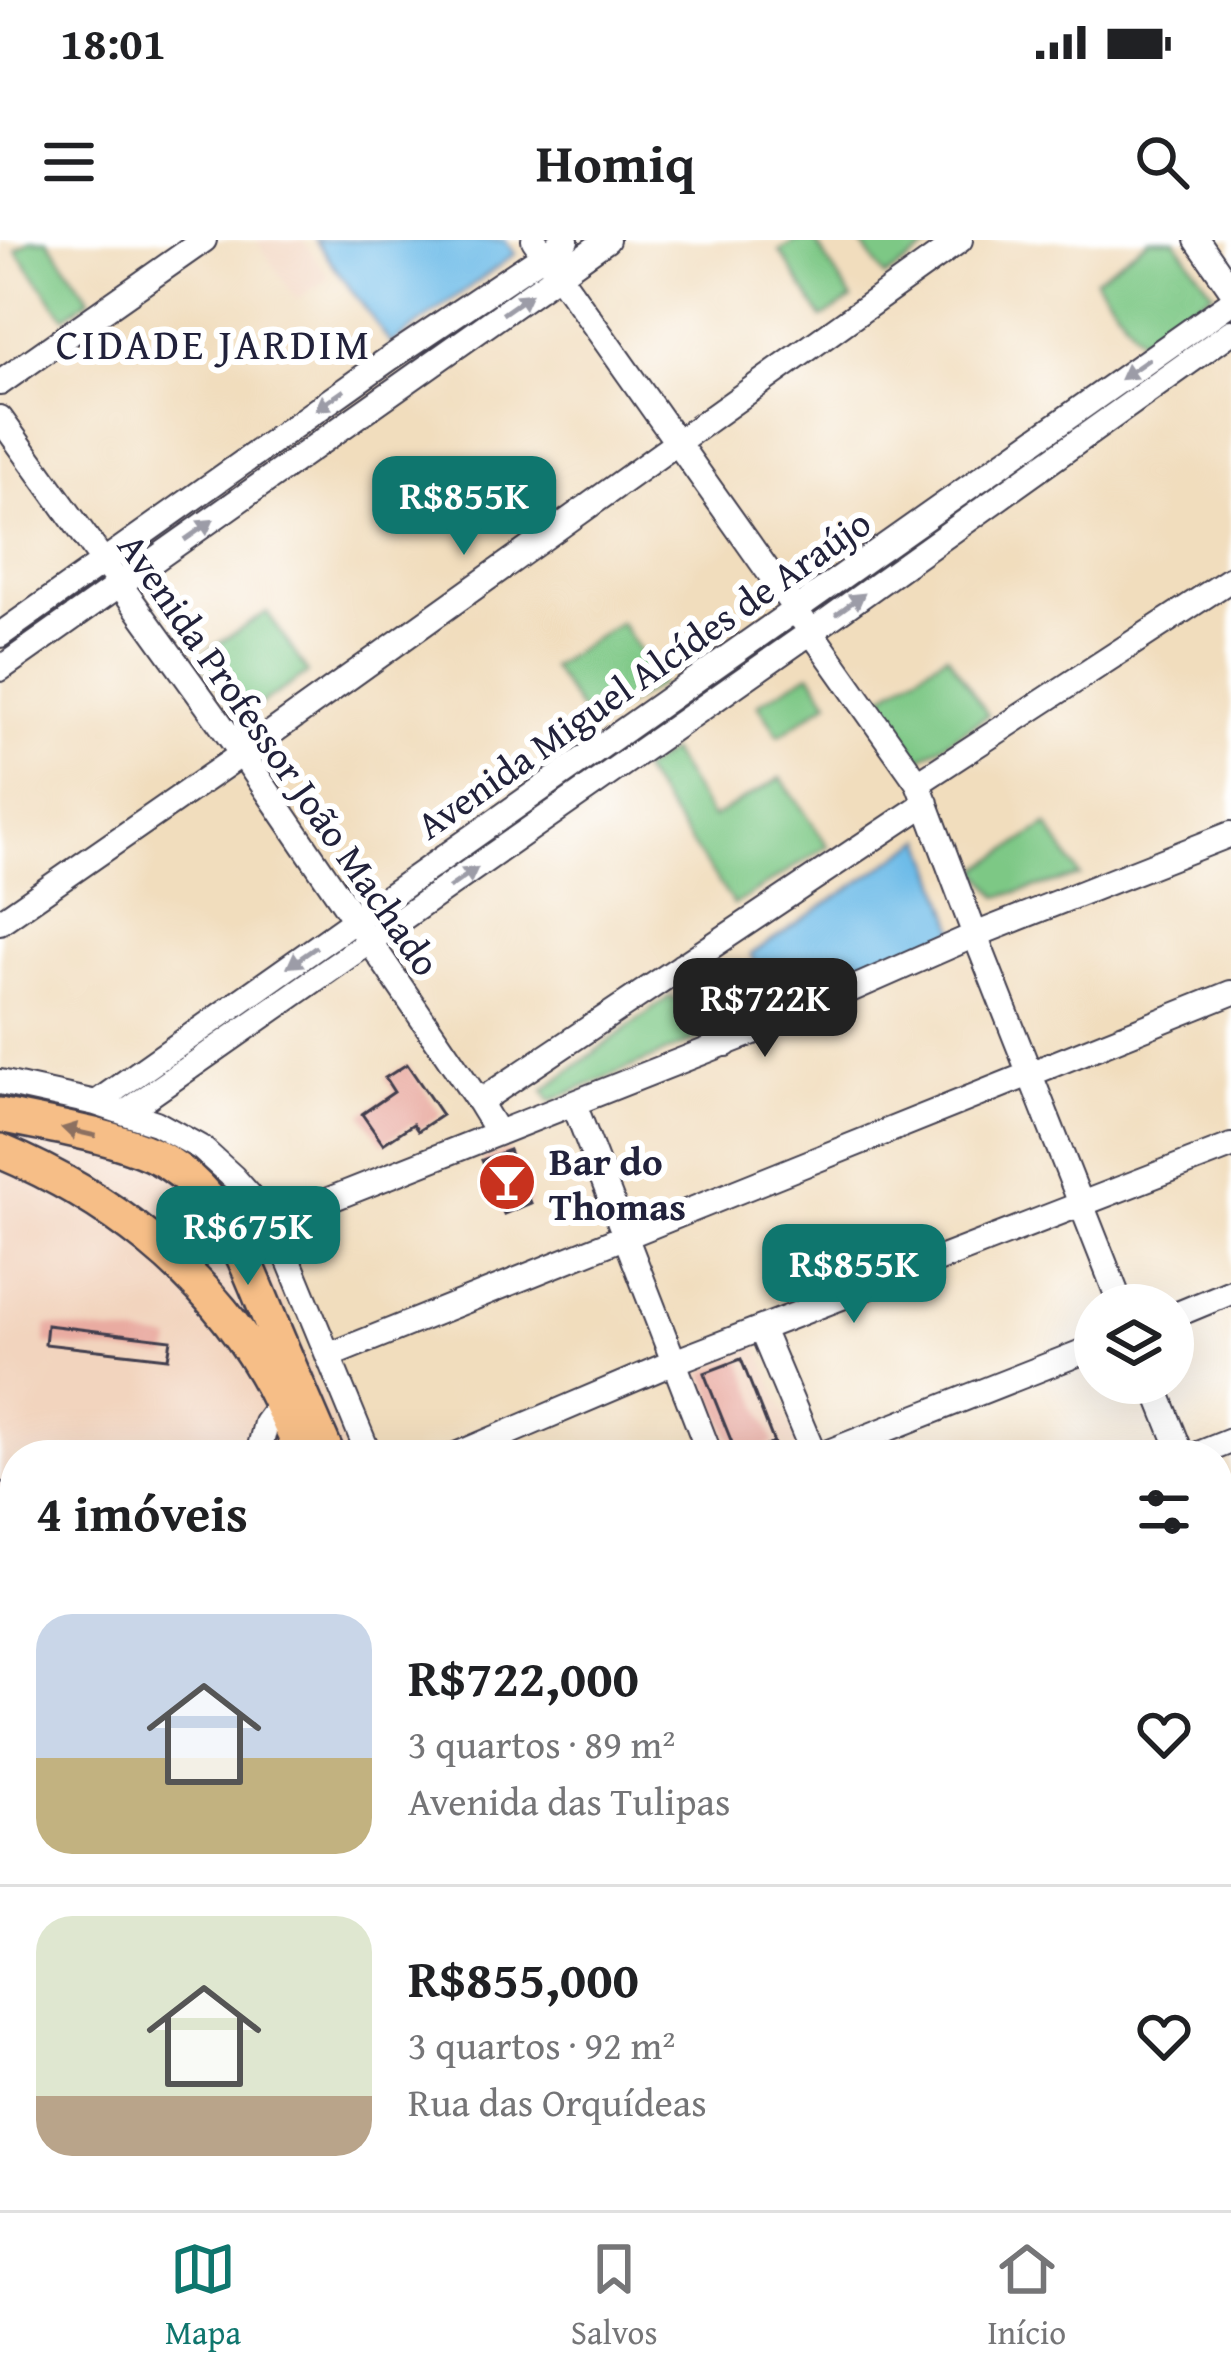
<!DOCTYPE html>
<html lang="pt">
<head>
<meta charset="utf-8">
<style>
	:root { --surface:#fff; --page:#f6f6f6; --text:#202124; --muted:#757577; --line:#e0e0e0; --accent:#0f766e }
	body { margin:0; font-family:"Gentium Book Plus",serif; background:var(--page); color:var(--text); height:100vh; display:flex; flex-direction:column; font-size:45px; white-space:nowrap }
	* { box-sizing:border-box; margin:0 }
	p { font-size:39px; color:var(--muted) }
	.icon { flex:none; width:66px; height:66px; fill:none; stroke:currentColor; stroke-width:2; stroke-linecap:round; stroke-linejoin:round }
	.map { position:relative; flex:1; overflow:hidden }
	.panel { position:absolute; left:0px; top:1200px; width:1233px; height:771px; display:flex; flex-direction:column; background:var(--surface); border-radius:48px 48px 0 0; box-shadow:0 12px 48px #0002 }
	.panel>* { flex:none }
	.tools { position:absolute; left:1074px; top:1044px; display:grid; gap:24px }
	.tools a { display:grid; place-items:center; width:120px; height:120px; border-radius:50%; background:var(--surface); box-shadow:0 12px 48px #0002; font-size:60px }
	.price { position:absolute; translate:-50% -102px; padding:0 27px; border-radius:24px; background:var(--accent); color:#fff; font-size:39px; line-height:78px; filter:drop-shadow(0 3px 6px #0008) }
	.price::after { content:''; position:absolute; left:50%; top:72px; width:36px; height:27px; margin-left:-18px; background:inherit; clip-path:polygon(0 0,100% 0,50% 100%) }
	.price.selected { background:#222; color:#fff }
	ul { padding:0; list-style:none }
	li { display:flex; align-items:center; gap:36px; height:300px; padding:0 36px }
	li+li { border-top:3px solid var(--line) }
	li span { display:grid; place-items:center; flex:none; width:336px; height:240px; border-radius:36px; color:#555 }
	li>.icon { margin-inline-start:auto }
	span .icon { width:144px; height:144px; fill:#fffc; stroke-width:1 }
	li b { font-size:51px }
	h2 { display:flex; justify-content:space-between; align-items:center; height:144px; padding:0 36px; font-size:51px }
	.status { display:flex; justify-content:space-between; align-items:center; height:84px; padding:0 60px; background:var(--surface); direction:ltr }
	.status svg { height:33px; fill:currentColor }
	header { display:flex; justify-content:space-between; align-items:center; height:156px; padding:0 36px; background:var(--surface); font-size:54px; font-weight:700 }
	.dock { display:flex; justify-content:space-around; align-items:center; height:168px; border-top:3px solid var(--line); background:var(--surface); font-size:33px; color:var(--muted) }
	.dock a { display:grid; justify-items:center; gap:6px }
	.dock .selected { color:var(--accent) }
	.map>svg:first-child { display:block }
	.built { fill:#f2d4be }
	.green { fill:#7dc885; stroke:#507560; stroke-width:3 }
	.water { fill:#6ebce8; stroke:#486f92; stroke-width:3 }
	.building { fill:#e9aba1 }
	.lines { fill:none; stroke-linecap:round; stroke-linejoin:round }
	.minor-casing { stroke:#413e4e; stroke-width:28 }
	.major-casing { stroke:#413e4e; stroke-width:38 }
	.minor { stroke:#fff; stroke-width:24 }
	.major { stroke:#f6be87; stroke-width:33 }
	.oneway { fill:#9c9ca7 }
	.oneway2 { fill:#8c7061 }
	.labels { text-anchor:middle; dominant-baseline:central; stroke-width:12; stroke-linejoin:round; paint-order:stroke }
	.street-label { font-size:39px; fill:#22223b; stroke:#fff }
	.poi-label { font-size:39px; font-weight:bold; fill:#22223b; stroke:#fff; text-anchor:start }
	.neighbourhood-label { font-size:42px; letter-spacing:3px; fill:#22223b; stroke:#fff }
</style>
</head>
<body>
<div class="status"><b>18:01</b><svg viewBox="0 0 49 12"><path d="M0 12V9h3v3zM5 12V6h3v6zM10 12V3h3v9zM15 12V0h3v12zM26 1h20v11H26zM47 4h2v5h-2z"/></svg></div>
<header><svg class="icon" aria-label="menu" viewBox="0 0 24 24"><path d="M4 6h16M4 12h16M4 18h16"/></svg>Homiq<svg class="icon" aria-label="search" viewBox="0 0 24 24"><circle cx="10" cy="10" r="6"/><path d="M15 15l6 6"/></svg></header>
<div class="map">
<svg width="1231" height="1970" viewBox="0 0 1231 1970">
	<rect width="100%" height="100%" fill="#fff"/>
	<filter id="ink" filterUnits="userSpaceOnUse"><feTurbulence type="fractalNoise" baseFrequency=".00833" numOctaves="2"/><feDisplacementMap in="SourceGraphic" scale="24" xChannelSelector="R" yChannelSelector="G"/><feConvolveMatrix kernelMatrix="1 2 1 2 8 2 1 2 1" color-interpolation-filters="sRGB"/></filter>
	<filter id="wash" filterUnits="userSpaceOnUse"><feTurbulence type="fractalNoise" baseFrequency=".004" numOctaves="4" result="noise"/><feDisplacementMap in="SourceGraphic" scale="48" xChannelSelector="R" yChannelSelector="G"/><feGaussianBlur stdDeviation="2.7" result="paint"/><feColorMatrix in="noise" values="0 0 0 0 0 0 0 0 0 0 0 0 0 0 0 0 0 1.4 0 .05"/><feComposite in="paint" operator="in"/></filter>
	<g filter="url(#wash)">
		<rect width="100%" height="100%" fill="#f1ddbd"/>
		<path class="built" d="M256 0H303L329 38 296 60Z
			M0 849 91 868 183 905 217 932 240 964 261 1006 347 1215H15V1956H661L667 1970H0Z
			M757 1103 800 1209 784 1215H729L694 1128Z
			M1231 1380V1684L1218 1653V1386Z
			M1222 1739 1231 1760V1801L1218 1806V1741Z"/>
		<path class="green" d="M31 0H48L90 59 64 77 16 10Z
			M797 0H814L852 59 822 78 780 11Z
			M859 0H940L885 37Z
			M1149 0H1175L1213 52 1140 100 1095 39Z
			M267 372 308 433 239 478 198 417Z
			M620 382 661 443 592 488 551 427Z
			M947 414 988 475 919 520 878 459Z
			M810 433 829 461 779 496 758 464Z
			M670 512 712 578 781 538 828 606 734 665 641 531Z
			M1047 585 1080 636 998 657 978 630Z
			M669 757 701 769 712 793 550 861 544 850Z
			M0 1588H15V1795L0 1789Z
			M32 1956H165L164 1970H30Z"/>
		<path class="water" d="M315 0H505L515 14 391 104Z
			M924 599 956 691 776 764 751 714Z"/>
		<g id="blocks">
			<path class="building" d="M734 726 755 753 735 764 717 737Z
				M407 824 442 875 418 891 413 884 383 904 362 874 394 852 385 838Z
				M509 910 531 963 504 974 482 920Z
				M47 1085 171 1100 168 1118 45 1104Z
				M741 1119 774 1203 744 1215H737L704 1133Z
				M0 1242 15 1244V1294L0 1292Z
				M0 1362 15 1364V1538L0 1536Z
				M195 1956H400L398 1970H194Z
				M442 1956H483L481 1970H440Z"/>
		</g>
	</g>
	<g filter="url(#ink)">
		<use href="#blocks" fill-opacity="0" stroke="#413e4e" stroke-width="3"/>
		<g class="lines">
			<defs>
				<path id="minor" d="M534 0 918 543 975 695 1121 1065
					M1197 0 1231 49
					M0 143 204 0
					M0 178 242 514 479 862 498 893
					M0 395 390 118 566 0
					M0 429 607 0
					M918 543 1231 339
					M0 682 242 514 960 0
					M682 726 726 804
					M0 842 96 863 156 883 201 908 233 937 273 982 369 1215
					M479 862 926 563
					M96 863 1231 62
					M574 864 710 1215
					M126 872 811 392 1231 92
					M273 982 766 787 975 695 1231 594
					M1173 1076 1231 1052
					M761 1089 814 1215
					M328 1116 1231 753
					M1153 1143 1182 1215
					M258 1215 266 1183 280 1164
					M456 1215 674 1122 1231 906
					M821 1215 1095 1107
					M1196 1215 1231 1201
					M1218 1297 1231 1327
					M1218 1693 1231 1727
					M0 1803 15 1816
					M1218 1827 1231 1822
					M682 1956 688 1970
					M1192 1956 1198 1970
					M6 1970 15 1894
					M872 1970 906 1956"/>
				<path id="major" d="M0 875C50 886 103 893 151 914 220 946 243 1015 270 1080 289 1125 308 1170 328 1215
					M0 911C107 956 205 1030 264 1132 279 1158 291 1187 304 1215
					M1218 1361 1231 1356
					M591 1956 596 1970
					M625 1956 630 1970"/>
			</defs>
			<use href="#minor" class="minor-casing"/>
			<use href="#major" class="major-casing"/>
			<use href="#minor" class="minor"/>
			<use href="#major" class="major"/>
		</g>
		<defs><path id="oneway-solid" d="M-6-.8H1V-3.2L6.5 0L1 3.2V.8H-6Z" transform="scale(3)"/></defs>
		<g class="oneway">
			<use href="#oneway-solid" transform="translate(517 64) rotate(-35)"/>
			<use href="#oneway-solid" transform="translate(1135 129) rotate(145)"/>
			<use href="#oneway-solid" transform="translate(330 160) rotate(145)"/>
			<use href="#oneway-solid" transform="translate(199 290) rotate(-35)"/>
			<use href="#oneway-solid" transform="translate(850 364) rotate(-36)"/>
			<use href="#oneway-solid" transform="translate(463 638) rotate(-35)"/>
			<use href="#oneway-solid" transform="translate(302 717) rotate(145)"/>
		</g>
		<use class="oneway2" href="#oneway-solid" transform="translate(79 892) rotate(-167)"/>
	</g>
	<defs>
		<symbol id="bar-disc" viewBox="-11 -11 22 22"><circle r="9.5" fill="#c8321e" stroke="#fff"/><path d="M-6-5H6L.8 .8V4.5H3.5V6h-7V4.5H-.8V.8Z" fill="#fff"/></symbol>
	</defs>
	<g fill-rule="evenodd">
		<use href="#bar-disc" x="474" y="909" width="66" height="66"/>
	</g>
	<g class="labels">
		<g class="street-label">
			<text transform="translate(643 433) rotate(-35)">Avenida Miguel Alcídes de Araújo</text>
			<text transform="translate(280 514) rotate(55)">Avenida Professor João Machado</text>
		</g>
		<g class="poi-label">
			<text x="549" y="920">Bar do<tspan x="549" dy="45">Thomas</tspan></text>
		</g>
		<g class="neighbourhood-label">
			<text x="214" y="103">CIDADE JARDIM</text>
		</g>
	</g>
</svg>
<div class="tools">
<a><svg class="icon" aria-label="layers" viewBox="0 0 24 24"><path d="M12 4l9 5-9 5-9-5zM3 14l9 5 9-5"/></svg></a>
</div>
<b class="price" style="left:464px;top:318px">R$855K</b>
<b class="price selected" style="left:765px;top:820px">R$722K</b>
<b class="price" style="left:248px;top:1048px">R$675K</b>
<b class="price" style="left:854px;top:1086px">R$855K</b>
<section class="panel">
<h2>4 imóveis<svg class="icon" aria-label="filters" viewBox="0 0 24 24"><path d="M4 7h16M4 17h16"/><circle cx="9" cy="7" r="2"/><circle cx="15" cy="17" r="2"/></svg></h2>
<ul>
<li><span style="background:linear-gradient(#c9d6e8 60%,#c2b280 0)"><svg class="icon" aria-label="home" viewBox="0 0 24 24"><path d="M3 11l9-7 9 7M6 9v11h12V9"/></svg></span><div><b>R$722,000</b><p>3 quartos · 89 m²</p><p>Avenida das Tulipas</p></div><svg class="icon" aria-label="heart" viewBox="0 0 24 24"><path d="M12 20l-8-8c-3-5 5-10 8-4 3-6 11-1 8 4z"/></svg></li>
<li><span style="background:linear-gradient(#dfe7d0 75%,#b9a48a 0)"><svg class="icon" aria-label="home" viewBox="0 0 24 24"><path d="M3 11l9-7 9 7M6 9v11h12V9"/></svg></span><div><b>R$855,000</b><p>3 quartos · 92 m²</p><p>Rua das Orquídeas</p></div><svg class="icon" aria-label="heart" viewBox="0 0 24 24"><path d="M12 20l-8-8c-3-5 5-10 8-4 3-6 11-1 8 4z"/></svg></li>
</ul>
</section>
</div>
<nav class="dock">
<a class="selected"><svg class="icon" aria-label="map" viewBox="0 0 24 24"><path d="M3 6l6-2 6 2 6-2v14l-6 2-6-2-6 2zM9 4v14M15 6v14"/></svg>Mapa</a>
<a><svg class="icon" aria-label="saved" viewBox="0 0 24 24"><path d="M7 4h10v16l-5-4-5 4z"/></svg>Salvos</a>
<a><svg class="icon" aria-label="home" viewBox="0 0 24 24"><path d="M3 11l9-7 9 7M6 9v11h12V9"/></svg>Início</a>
</nav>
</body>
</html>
